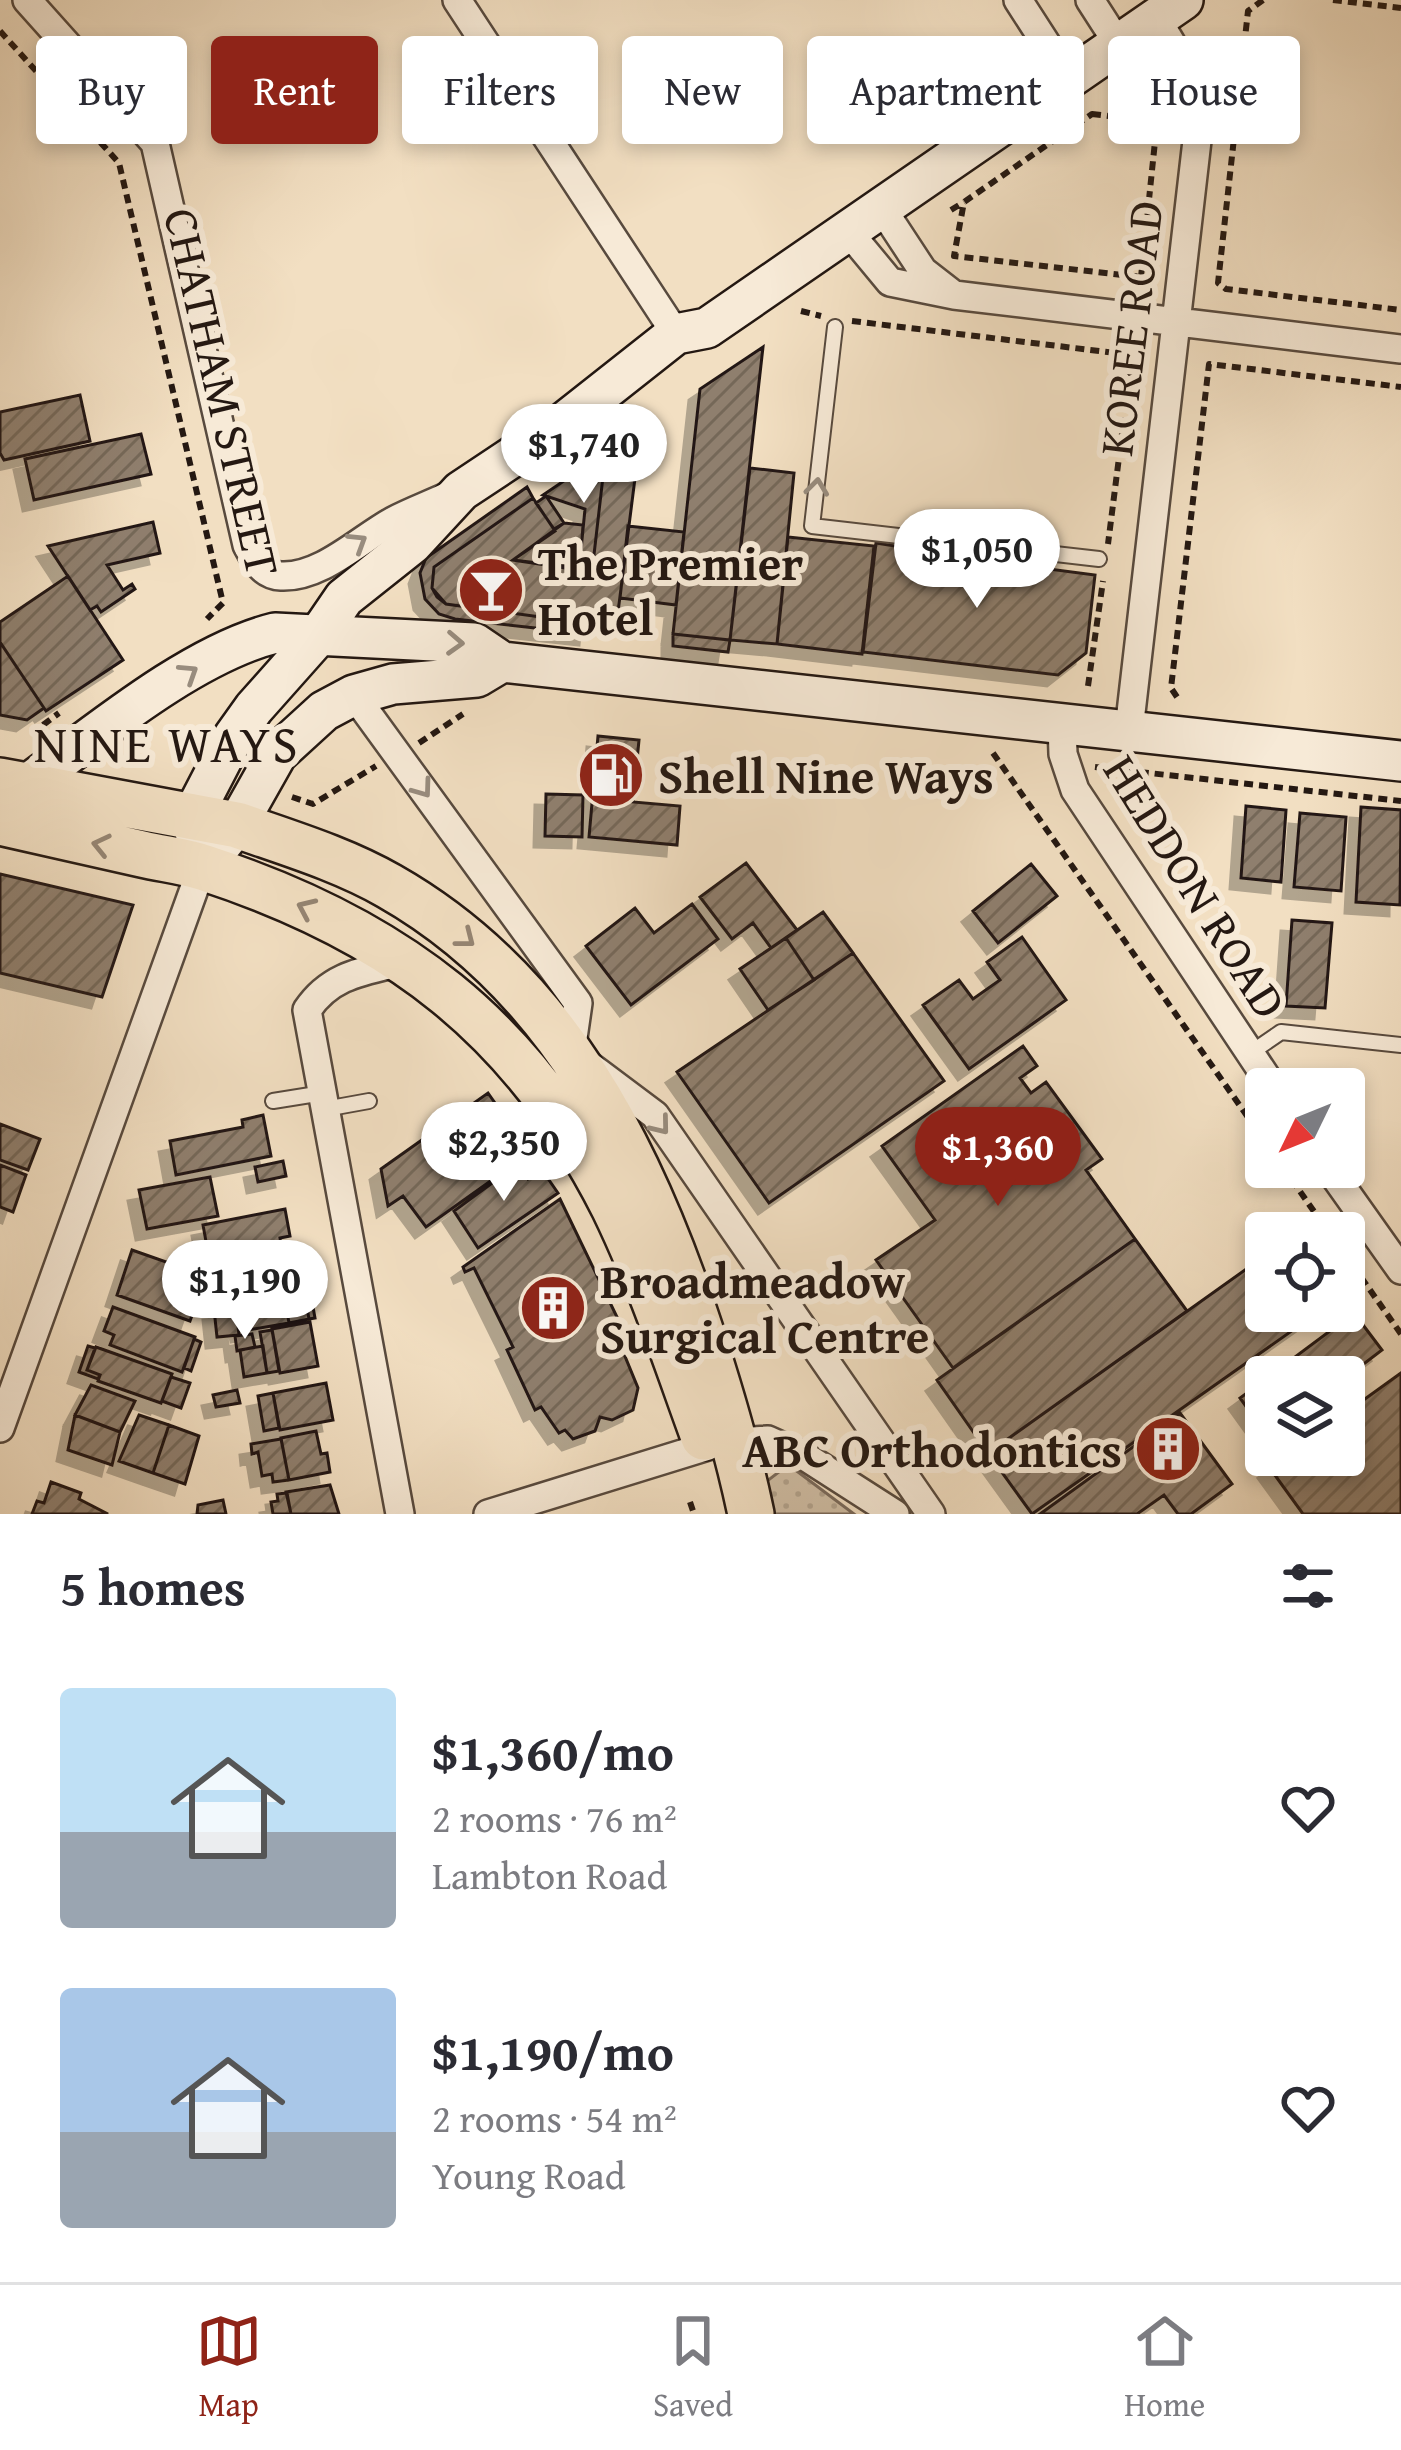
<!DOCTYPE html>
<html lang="en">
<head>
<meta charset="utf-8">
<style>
	:root { --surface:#fff; --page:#f2f2f3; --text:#2b2b33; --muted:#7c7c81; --line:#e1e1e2; --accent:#8f2418 }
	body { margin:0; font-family:"Gentium Book Plus",serif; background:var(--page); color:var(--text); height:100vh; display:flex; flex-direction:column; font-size:45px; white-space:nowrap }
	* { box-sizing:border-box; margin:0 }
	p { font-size:39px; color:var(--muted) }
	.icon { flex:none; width:66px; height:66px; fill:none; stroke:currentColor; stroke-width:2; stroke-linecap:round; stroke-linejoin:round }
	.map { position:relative; height:1514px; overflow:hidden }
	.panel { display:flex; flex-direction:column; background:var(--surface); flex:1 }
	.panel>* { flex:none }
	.guide { position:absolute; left:36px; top:36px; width:1329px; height:108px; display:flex; gap:24px }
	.needle { width:78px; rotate:227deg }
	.controls { position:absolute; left:1245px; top:1068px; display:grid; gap:24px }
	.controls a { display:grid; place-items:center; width:120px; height:120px; border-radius:12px; background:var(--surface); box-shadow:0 6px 18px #0003; font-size:60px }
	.price { position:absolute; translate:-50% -102px; padding:0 27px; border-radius:42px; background:#fff; color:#222; font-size:39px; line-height:78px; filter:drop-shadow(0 3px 6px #0008) }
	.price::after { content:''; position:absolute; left:50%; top:72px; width:36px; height:27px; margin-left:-18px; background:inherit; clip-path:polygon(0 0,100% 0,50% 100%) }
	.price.selected { background:var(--accent); color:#fff }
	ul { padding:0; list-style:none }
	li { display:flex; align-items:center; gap:36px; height:300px; padding:0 60px }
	li span { display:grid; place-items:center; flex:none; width:336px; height:240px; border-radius:12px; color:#555 }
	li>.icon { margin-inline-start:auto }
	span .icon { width:144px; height:144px; fill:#fffc; stroke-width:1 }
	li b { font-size:51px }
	h2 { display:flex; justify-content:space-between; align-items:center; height:144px; padding:0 60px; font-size:51px }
	.pill { padding:0 42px; border-radius:12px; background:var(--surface); box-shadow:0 6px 18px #0003; font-size:42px; line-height:108px }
	.pill.selected { background:var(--accent); color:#fff }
	.menu { display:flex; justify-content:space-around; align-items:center; height:168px; border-top:3px solid var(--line); background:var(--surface); font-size:33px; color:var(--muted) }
	.menu a { display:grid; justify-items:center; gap:6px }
	.menu .selected { color:var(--accent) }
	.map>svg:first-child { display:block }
	.grass { fill:url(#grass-dots); stroke:#7a6a5b; stroke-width:3 }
	.building { fill:url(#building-hatch); stroke:#241812; stroke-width:3; filter:url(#shadow) }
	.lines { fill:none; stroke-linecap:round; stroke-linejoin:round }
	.lane-casing { stroke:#584a3e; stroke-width:18 }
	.street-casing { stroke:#584a3e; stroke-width:32 }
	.secondary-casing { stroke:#241812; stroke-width:44 }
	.primary-casing { stroke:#241812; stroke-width:50 }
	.path { stroke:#241812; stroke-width:6; stroke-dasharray:9 6; stroke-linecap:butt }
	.lane { stroke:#f7ead7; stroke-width:14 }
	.street { stroke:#f7ead7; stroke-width:27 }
	.secondary { stroke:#f7ead7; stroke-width:39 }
	.primary { stroke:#f2dfc2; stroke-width:45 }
	.oneway { stroke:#988c7e }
	.oneway2 { stroke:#958573 }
	.labels { text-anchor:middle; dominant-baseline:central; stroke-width:12; stroke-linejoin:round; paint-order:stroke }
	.street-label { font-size:48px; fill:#241812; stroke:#f7ead7 }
	.poi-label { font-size:48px; font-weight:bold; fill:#241812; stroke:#f7ead7; text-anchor:start }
	.neighbourhood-label { font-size:51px; letter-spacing:3px; fill:#241812; stroke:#f7ead7 }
</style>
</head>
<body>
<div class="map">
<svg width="1401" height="1514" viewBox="0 0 1401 1514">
	<defs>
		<pattern id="grass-dots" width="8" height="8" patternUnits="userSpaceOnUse" patternTransform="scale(3)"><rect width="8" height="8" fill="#cfbda4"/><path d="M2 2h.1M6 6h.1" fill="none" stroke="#b2a28c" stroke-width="1.8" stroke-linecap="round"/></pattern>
		<pattern id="building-hatch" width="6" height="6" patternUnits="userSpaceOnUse" patternTransform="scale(3)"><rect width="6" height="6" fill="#8f7f6e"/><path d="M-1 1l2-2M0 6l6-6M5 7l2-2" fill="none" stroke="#756759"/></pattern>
		<filter id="shadow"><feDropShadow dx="-11" dy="11" stdDeviation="0" flood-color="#0004"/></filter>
	</defs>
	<rect width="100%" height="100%" fill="#f2dfc2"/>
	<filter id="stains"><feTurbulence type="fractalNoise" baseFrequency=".00167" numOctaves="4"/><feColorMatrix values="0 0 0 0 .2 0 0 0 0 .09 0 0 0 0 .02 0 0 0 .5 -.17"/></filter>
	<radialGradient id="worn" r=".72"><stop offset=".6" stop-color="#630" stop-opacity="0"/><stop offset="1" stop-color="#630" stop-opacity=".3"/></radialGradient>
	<path class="grass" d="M784 1468 794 1469 854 1514H774L767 1481Z"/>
	<path class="building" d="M763 347 730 640 673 634 700 389Z
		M80 395 90 441 4 460 0 453V412Z
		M631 429 641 431 617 620 592 617 591 624 446 604 437 597 432 588 434 567 533 498 555 531 513 560 592 572 604 468 594 455Z
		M141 434 151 474 34 500 25 459Z
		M595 456 604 468 592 572 579 570 585 509 543 495 574 474 587 484V462Z
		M750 468 794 473 777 644 730 640Z
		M527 487 533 498 434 567 432 588 446 604 591 624 590 634 455 619 439 614 425 599 420 573 426 558Z
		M546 496 564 523 554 529 536 503Z
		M153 522 160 553 107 565 123 590 132 584 135 589 101 612 97 606 90 610 48 546Z
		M564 523 583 525 580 568 513 560Z
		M628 526 684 532 676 605 620 598Z
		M788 537 874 546 862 654 777 644Z
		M876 543 984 560 985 554 1041 561V568L1095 575 1086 653 1058 675 863 652Z
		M68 576 123 660 46 711 0 642V622Z
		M673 634 730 640 728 652 673 646Z
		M0 642 44 708 27 720 0 715Z
		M598 736 639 740 633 802 680 806 677 845 589 837Z
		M546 794 583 795 582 837 545 836Z
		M1246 806 1286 810 1281 882 1241 878Z
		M1361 807 1401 810 1400 905 1356 902Z
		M1300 813 1346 817 1341 891 1294 887Z
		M746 863 797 930 771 948 753 923 732 939 700 897Z
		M1031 864 1057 896 998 943 973 911Z
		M0 874 133 905 102 997 0 973Z
		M692 904 718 939 631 1005 586 946 635 908 654 933Z
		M823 912 853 953 814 980 786 938Z
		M1292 920 1332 923 1325 1008 1286 1006Z
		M1022 937 1066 1000 969 1069 923 1005 959 980 973 999 1000 980 987 962Z
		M786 938 814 980 768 1010 740 969Z
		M853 953 944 1081 769 1203 677 1072Z
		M1023 1046 1037 1066 1020 1078 1031 1093 1046 1082 1102 1159 1086 1170 1135 1239 953 1368 876 1260 935 1220 882 1146Z
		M488 1093 530 1153 426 1227 403 1196 388 1206 381 1169Z
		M263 1115 271 1156 176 1175 170 1141 243 1127 242 1120Z
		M0 1124 40 1139 28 1170 0 1160Z
		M283 1161 286 1176 258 1182 255 1167Z
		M518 1164 528 1179 542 1170 558 1193 478 1248 454 1211Z
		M0 1165 26 1175 13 1212 0 1207Z
		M210 1177 218 1216 147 1229 139 1190Z
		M560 1199 630 1344 622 1349 638 1388 633 1410 612 1420 600 1417 595 1431 573 1439 565 1430 559 1433 541 1407 535 1410 507 1350 513 1347 474 1268 465 1272 463 1267Z
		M285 1209 290 1236 280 1238 281 1244 209 1258 203 1225Z
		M1135 1239 1187 1311 988 1453 937 1380Z
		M278 1245 280 1256 253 1261 251 1250Z
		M132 1250 206 1276 190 1321 117 1295Z
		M1266 1255V1311H1320L1032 1514 988 1453Z
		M299 1266 302 1280 276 1285 274 1270Z
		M308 1279 315 1318 309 1319 302 1280Z
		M302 1280 309 1319 289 1323 286 1306 267 1310 262 1288Z
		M262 1289 267 1310 286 1306 289 1323 242 1331 238 1312 258 1308 254 1290Z
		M113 1307 195 1337 182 1372 110 1345 114 1335 104 1331Z
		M236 1307 239 1335 217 1337 214 1309Z
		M1354 1313 1382 1350 1344 1379 1268 1377Z
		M310 1322 318 1366 280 1373 272 1329Z
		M272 1330 279 1371 267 1373 260 1332Z
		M252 1334 255 1347 237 1351 235 1336Z
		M194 1339 201 1342 191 1371 184 1368Z
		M88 1346 95 1348 87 1370 100 1375 98 1379 79 1372Z
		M263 1346 267 1373 244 1377 240 1350Z
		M96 1347 172 1374 161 1403 98 1381 100 1375 87 1370Z
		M1401 1373V1514H1303L1269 1467 1286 1455H1344V1414Z
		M171 1377 190 1383 181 1408 162 1401Z
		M1266 1379V1434L1240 1398Z
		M326 1383 333 1420 280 1430 273 1393Z
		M91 1385 135 1401 120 1432 75 1415Z
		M237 1390 240 1403 216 1407 213 1395Z
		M273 1393 279 1428 264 1431 258 1396Z
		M1180 1413 1232 1484 1191 1514H1178L1164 1495 1137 1514H1040Z
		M75 1415 120 1432 112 1465 68 1450Z
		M139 1415 169 1425 153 1473 119 1461Z
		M169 1425 199 1436 185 1484 153 1473Z
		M316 1431 321 1454 327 1453 330 1472 289 1480 281 1438Z
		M281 1439 289 1480 273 1482 272 1474 262 1476 258 1452 252 1454 251 1444Z
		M51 1482 81 1493 79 1499 108 1514H32L37 1501 44 1503Z
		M330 1485 339 1514H291L286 1492Z
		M287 1493 291 1514H273L271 1502 278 1501 277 1494Z
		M223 1500 226 1514H197L198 1505Z"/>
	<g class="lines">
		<defs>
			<path id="lane" d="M835 327 812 526 1099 559
				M1249 1054 1281 1032 1401 1045
				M273 1101 323 1093
				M325 1109 369 1101"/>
			<path id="street" d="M27 0 155 143 247 545C255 560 262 575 281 576 321 578 360 539 393 521 410 512 429 505 446 497
				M457 0 676 334
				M1018 0 1067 76
				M1090 0 1117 42
				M881 207 923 271 950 292
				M847 230 890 282 954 295 1401 349
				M354 695 578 1003 571 1052 655 1115 931 1514
				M1062 724 1063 754 1075 790 1274 1089
				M1129 730 1198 132C1194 80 1183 60 1155 17
				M1328 1167 1401 1270
				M0 1428 202 867
				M736 1442 768 1440 806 1457 895 1514
				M400 1514 307 1010C331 974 365 971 405 961
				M488 1514 708 1446"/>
			<path id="secondary" d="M24 787C94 736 191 654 275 633L474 643 502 662 1401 761
				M198 846 192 817 234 736 254 708 318 636 344 598 412 544 461 491 562 424 676 334 707 328 1183 0
				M220 846 237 825 277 754 324 711 354 695 393 684 477 677 502 662"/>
			<path id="primary" d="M0 781 237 825C288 843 342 859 389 886 558 982 642 1153 700 1330 720 1391 738 1451 751 1514
				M0 822C47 833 95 843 142 854 163 859 185 861 205 868 395 930 523 1027 614 1207 650 1281 676 1360 704 1437"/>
		</defs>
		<use href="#lane" class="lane-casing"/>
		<use href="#street" class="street-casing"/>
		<use href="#secondary" class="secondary-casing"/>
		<use href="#primary" class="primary-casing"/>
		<path class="path" d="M1263 0 1248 11 1218 283 1226 289 1401 310
			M1333 0 1401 8
			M0 31 119 163 223 603 207 619
			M1092 114 1157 122 1141 277 954 256 964 202Z
			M951 210 964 202
			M801 311 821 316
			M852 321 1132 355 1108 544
			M1088 686 1103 581
			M1177 697 1171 688 1209 364 1401 387
			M43 725 59 713
			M419 743 463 714
			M993 753 1266 1143
			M1095 767 1401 801
			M292 797 313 804 376 766
			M1283 1167 1329 1233
			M1344 1253 1401 1334
			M690 1502 694 1514"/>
		<use href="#lane" class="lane"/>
		<use href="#street" class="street"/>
		<use href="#secondary" class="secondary"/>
		<use href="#primary" class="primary"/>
	</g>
	<defs><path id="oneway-chevron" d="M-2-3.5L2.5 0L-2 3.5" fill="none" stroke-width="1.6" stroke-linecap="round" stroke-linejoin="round" transform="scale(3)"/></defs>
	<g class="oneway">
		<use href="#oneway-chevron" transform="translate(817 487) rotate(-83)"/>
		<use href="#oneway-chevron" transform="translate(358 542) rotate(-32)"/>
		<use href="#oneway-chevron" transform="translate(455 643) rotate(3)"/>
		<use href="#oneway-chevron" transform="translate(189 673) rotate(-33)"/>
		<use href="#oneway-chevron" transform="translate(423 789) rotate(54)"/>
		<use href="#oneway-chevron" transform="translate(661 1126) rotate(51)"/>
	</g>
	<g class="oneway2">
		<use href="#oneway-chevron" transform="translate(101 845) rotate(-167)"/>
		<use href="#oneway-chevron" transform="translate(306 908) rotate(-156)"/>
		<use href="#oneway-chevron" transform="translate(466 939) rotate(38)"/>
	</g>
	<defs>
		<symbol id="bar-disc" viewBox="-11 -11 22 22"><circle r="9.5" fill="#8f2418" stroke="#f7ead7"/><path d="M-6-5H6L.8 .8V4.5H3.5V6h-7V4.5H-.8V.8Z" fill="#fff"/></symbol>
		<symbol id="fuel-disc" viewBox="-11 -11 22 22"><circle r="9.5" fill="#8f2418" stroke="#f7ead7"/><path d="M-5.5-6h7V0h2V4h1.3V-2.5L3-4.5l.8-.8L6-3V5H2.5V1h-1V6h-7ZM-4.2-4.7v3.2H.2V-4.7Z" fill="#fff"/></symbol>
		<symbol id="building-disc" viewBox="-11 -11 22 22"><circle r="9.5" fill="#8f2418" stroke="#f7ead7"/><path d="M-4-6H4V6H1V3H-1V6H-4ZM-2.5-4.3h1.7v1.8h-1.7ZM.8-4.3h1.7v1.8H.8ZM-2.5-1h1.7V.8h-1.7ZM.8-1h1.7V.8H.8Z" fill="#fff"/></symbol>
	</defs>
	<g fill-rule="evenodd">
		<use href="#bar-disc" x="453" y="552" width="76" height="76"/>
		<use href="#fuel-disc" x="573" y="737" width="76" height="76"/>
		<use href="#building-disc" x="515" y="1270" width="76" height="76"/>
		<use href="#building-disc" x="1130" y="1411" width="76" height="76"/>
	</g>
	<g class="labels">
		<g class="street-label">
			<text transform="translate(1130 328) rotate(-83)">KOREE ROAD</text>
			<text transform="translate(223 392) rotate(77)">CHATHAM STREET</text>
			<text transform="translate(1196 886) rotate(58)">HEDDON ROAD</text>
		</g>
		<g class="poi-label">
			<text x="538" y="562">The Premier<tspan x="538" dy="55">Hotel</tspan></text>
			<text x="658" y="775">Shell Nine Ways</text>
			<text x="600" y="1280">Broadmeadow<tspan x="600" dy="55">Surgical Centre</tspan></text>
			<text x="1122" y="1449" text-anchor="end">ABC Orthodontics</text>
		</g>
		<g class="neighbourhood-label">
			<text x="167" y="743">NINE WAYS</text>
		</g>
	</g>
	<rect width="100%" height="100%" filter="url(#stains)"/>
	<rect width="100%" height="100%" fill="url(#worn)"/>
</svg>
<div class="controls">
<a><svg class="needle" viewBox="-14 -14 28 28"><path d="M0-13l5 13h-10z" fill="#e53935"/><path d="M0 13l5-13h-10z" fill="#7c7c81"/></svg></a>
<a><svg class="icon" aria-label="locate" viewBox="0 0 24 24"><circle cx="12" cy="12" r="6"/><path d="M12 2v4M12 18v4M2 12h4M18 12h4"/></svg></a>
<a><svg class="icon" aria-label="layers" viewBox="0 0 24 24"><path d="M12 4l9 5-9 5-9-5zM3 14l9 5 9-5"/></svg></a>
</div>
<b class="price" style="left:584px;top:506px">$1,740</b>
<b class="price" style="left:977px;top:611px">$1,050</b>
<b class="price" style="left:504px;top:1204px">$2,350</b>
<b class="price selected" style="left:998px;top:1209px">$1,360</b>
<b class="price" style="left:245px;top:1342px">$1,190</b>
<div class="guide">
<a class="pill">Buy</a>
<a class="pill selected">Rent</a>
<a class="pill">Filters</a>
<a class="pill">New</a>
<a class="pill">Apartment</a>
<a class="pill">House</a>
</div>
</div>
<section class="panel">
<h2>5 homes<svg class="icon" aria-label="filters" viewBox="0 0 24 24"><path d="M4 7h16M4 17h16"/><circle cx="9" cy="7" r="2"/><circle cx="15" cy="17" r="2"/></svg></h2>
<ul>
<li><span style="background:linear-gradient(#bfe0f5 60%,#9aa5b1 0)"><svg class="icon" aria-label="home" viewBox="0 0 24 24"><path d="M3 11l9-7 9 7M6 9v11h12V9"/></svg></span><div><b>$1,360/mo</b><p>2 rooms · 76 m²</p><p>Lambton Road</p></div><svg class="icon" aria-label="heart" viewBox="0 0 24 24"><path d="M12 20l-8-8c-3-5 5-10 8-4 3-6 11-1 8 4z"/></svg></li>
<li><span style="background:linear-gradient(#a9c7e8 60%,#9aa5b1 0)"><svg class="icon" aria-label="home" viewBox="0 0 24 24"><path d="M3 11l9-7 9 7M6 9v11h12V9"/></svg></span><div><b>$1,190/mo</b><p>2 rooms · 54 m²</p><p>Young Road</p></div><svg class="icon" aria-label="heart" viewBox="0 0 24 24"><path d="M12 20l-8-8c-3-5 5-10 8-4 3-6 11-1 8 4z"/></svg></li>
</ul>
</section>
<nav class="menu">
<a class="selected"><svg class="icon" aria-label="map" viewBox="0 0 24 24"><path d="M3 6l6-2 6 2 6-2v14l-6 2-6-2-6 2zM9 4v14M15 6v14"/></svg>Map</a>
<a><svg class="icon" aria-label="saved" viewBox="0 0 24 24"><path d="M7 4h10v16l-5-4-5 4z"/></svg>Saved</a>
<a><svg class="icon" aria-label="home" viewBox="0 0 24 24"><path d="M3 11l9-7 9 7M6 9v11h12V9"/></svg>Home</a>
</nav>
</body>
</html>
